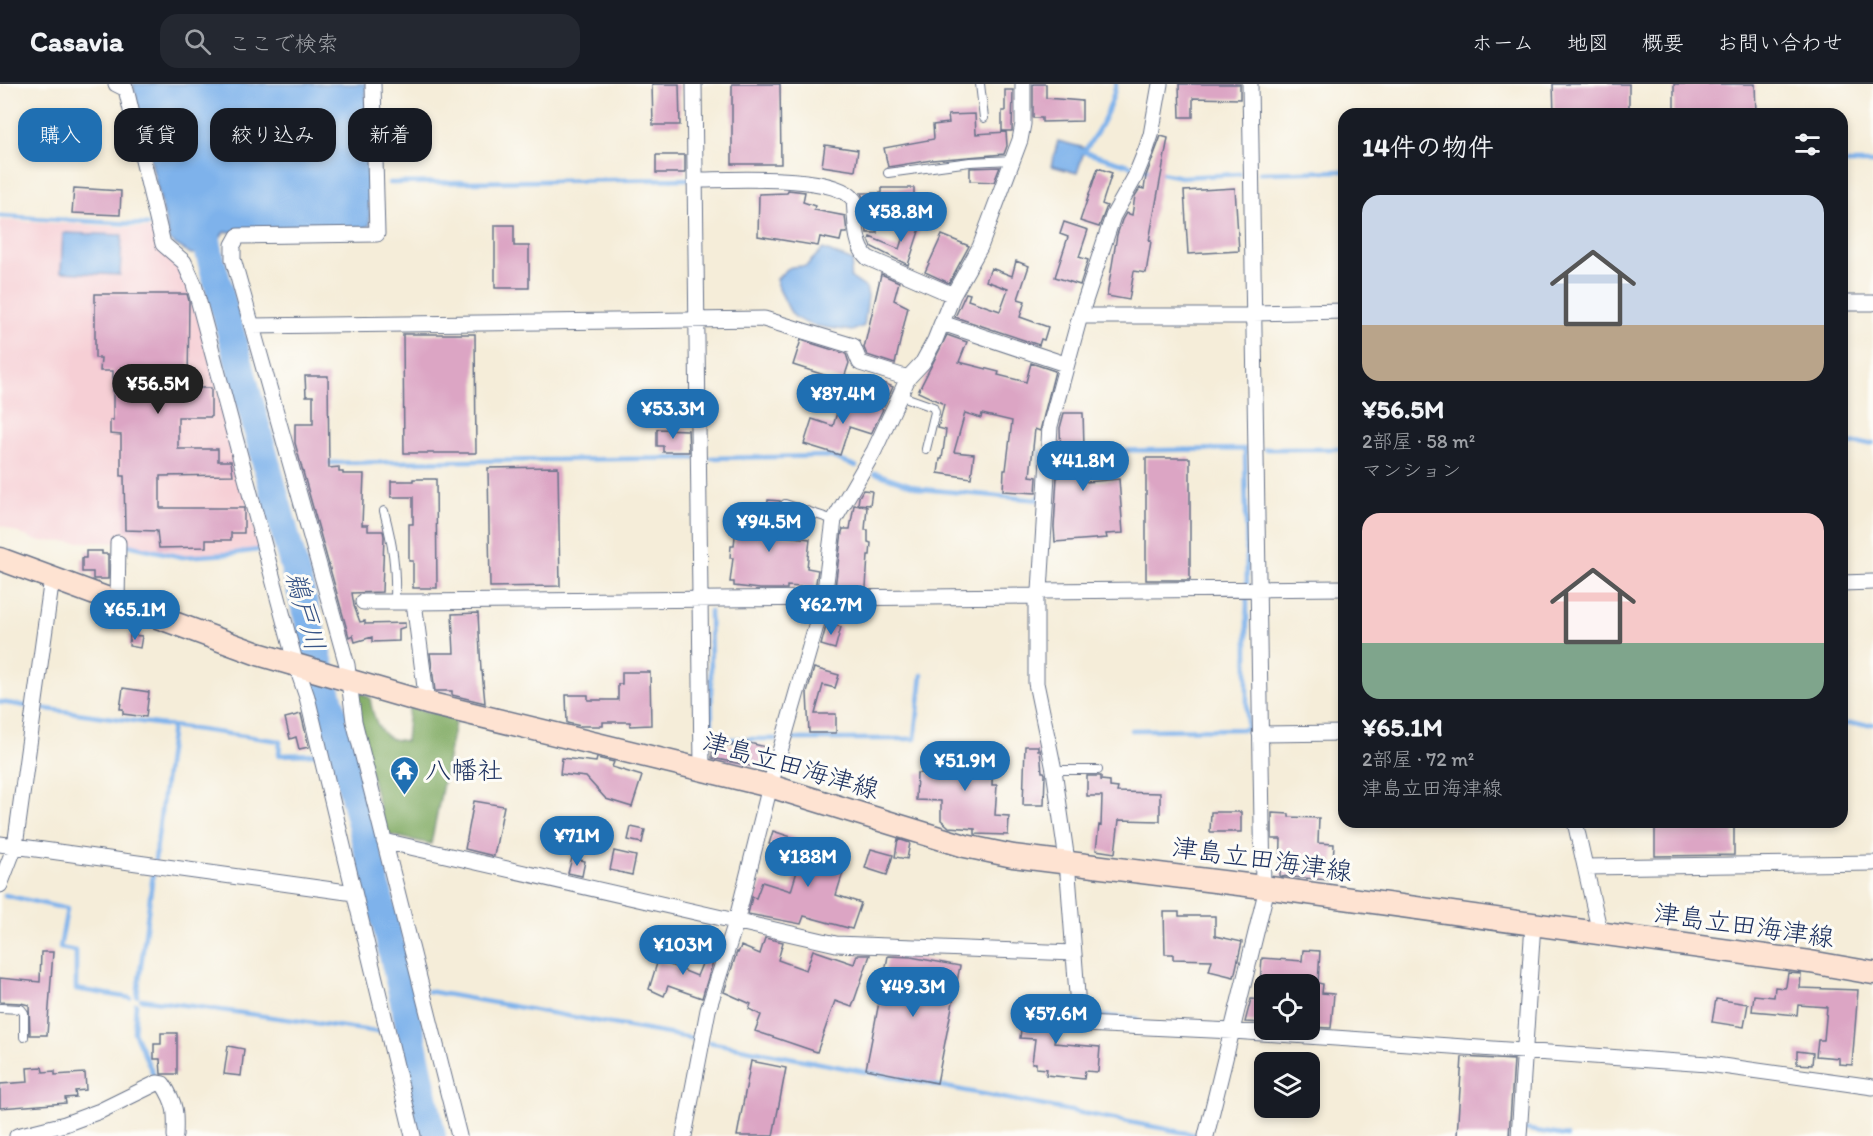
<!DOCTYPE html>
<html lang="ja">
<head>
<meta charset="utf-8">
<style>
	:root { --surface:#171b24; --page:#242831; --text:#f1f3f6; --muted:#9ea1a6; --line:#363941; --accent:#1f6fb2 }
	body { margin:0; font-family:Itim,"Klee One",sans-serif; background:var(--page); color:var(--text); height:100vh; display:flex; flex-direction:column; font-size:22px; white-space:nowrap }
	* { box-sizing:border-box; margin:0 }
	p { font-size:20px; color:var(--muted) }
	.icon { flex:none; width:33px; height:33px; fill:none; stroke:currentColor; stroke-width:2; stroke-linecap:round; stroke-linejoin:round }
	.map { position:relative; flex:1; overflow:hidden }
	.drawer { position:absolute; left:1338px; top:24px; width:510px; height:720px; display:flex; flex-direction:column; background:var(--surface); border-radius:18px; box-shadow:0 3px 9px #0003 }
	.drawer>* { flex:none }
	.guide { position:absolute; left:18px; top:24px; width:570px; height:54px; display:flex; gap:12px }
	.controls { position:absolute; left:1254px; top:890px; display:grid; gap:12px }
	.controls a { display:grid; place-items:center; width:66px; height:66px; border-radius:12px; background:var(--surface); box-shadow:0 3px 9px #0003; font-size:30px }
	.price { position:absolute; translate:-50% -51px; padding:0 14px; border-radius:21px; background:var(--accent); color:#fff; font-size:20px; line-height:39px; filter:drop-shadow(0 2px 3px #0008) }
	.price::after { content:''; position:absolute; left:50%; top:36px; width:18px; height:14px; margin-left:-9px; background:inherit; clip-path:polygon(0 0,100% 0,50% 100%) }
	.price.active { background:#222; color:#fff }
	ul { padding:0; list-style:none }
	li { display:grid; align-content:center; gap:12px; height:318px; padding:0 24px }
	li span { display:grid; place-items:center; height:186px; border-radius:18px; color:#555 }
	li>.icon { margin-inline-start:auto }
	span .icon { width:108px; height:108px; fill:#fffc; stroke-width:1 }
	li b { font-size:26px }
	h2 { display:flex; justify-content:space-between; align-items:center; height:72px; padding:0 24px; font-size:26px }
	.chip { padding:0 21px; border-radius:18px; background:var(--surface); box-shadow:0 3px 9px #0003; font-size:21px; line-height:54px }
	.chip.active { background:var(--accent); color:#fff }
	header { display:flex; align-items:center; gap:36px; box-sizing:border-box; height:84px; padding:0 30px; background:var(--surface); border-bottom:2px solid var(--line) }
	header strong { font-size:28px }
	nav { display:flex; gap:33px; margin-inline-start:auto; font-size:21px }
	.search { width:420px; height:54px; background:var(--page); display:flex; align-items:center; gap:15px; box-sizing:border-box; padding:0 21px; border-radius:18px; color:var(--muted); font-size:22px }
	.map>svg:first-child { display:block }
	.built { fill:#f6cfd5 }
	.forest { fill:#7ea961; stroke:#4c6c60; stroke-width:1.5 }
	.water { fill:#7eb2eb; stroke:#4c70a4; stroke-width:1.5 }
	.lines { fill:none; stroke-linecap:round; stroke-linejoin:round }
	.stream { stroke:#7eb2eb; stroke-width:4.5 }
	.river { stroke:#7eb2eb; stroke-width:28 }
	.building { fill:#dca5c4 }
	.service-casing { stroke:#677289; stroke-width:10 }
	.minor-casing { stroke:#677289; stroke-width:17 }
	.secondary-casing { stroke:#677289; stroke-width:25 }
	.service { stroke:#fff; stroke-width:8 }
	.minor { stroke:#fff; stroke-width:15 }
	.secondary { stroke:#fee3d2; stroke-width:22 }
	.labels { text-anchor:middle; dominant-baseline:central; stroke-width:6; stroke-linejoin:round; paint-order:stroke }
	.street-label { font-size:26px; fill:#1b2f5e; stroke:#fdfcf7 }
	.poi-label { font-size:26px; fill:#1b2f5e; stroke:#fdfcf7; text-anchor:start }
	.water-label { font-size:27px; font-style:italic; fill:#395688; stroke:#fdfcf7 }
</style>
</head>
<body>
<header>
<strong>Casavia</strong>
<div class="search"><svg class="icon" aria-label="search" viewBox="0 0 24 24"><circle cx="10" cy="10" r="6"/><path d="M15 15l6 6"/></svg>ここで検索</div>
<nav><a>ホーム</a><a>地図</a><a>概要</a><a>お問い合わせ</a></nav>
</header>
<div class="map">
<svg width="1873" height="1052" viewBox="0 0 1873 1052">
	<rect width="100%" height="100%" fill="#fdfcf7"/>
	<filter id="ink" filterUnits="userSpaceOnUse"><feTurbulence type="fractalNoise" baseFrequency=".0167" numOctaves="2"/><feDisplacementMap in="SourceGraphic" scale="12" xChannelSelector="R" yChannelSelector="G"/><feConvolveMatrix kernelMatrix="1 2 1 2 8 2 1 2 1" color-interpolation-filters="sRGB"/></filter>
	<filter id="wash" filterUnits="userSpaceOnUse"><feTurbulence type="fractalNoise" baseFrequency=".008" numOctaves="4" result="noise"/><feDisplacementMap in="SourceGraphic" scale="24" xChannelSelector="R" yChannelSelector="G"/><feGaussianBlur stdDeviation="1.35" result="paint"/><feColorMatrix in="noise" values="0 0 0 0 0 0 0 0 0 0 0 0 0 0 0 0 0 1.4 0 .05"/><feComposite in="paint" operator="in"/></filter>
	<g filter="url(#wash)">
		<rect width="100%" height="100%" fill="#f5edd9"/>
		<path class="built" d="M0 136 155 145 159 164 180 184 192 208 260 464 228 469 181 471 126 459 37 457 0 441Z"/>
		<path class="forest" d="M358 607 370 614C372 627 376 647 390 654 394 656 401 656 406 657L409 623 456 634 431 760 386 750 357 635Z"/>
		<path class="water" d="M133 0H366L370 141 365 144 224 148 219 155 221 167 191 170 170 157Z
			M1058 57 1085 64 1077 89 1051 82Z
			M63 149 122 151 120 191 61 188Z
			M823 165 853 177 850 193 866 204 868 212 864 242 852 247C834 243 810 245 795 233 790 229 788 223 785 217 781 208 777 205 777 195 789 182 789 182 806 182Z"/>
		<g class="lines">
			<path class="stream" d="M1116 0C1111 26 1099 46 1084 68L1135 83
				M1842 79H1873
				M1142 85 1181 93 1240 90
				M1260 89 1344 87
				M390 99 689 95
				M0 132 148 141
				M1842 360 1873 359
				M1265 365H1344
				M1080 367 1245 365 1247 500
				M711 374 828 372 856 382
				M324 379 694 374
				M266 380H279
				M1040 383 1041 368
				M875 389 922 405 1039 416V412
				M128 461 182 473 229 470 258 466
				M1247 513V645H1250
				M710 527 712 655H776
				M0 618 26 622
				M40 624 280 657 279 671 316 670
				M1842 640H1873
				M1131 646 1247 645
				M791 655H915L922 591
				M365 756 377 754
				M155 776 172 642
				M5 811 67 825 60 864 76 867V905L130 914
				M401 906 407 905
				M428 907 696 955
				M137 912 153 790
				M141 915 379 948
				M136 920 134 948 154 992
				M1085 924 1087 931 1137 935
				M709 958 1197 1051
				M1524 1045 1567 1052"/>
			<path class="river" d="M205 131V143L209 168C275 413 343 657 401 904 412 953 422 1003 432 1052"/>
		</g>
		<g id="blocks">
			<path class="building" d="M652 0H679L680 41H653Z
				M732 0H780L781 80H732Z
				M1033 0H1046V14L1082 17V37L1042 38V34H1033Z
				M1179 0H1240V15L1193 14V33H1180Z
				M1553 0H1629V30H1554Z
				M1674 0H1755L1756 30H1674Z
				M1005 6H1013L1012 47H1002V27H1005Z
				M975 30 976 50 1006 48 1007 62 1004 70 932 76 888 83 884 64 934 55 933 41 949 39 948 31Z
				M1161 52 1168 54 1149 157H1151L1146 189 1134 187 1129 216 1107 212 1117 151 1122 136 1126 129 1132 131 1135 112 1140 104 1144 105 1146 92Z
				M825 61 858 66 855 87 822 82Z
				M656 71H685V89H656Z
				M1000 83 994 98 970 97V84Z
				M1098 84 1112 89 1102 120 1107 122 1099 143 1080 137Z
				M74 104 121 107 120 131 72 129Z
				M882 104H914V124H877V149H867L864 115 861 109H882Z
				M1235 104 1239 167 1188 170 1184 107Z
				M788 106 805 108 803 118 815 122 814 126 845 132 847 149H842L840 157 820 153 818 162 758 152 759 110 787 109Z
				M909 134 922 138 908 181 872 163 869 156 870 153 899 165Z
				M1064 138 1088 146 1079 173 1088 176 1080 201 1055 193 1068 153 1060 150Z
				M495 141H514V162H529V204H495Z
				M942 151 969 162 949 199 925 188Z
				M1016 177 1029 182 1018 215 1025 217 1020 233 1048 243 1044 256 1041 255 1039 261 955 233 966 209 970 210 968 216 1000 227 1008 205 986 197 991 184 1012 192Z
				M881 190 899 198 894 216 908 223 895 280 867 271 864 264Z
				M95 210H187L189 217 188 304H211V333H178V365H218V377H231L233 391 160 392V424H244V449H231V456H206V463L159 464 157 447 125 446 124 392H121V351L110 350V336H113V287H100L101 274H95Z
				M403 250H475L476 369H404Z
				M947 251 967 258 959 278 999 288 998 291 1026 298 1031 279 1055 287 1040 347 1035 345 1030 392 1037 393 1036 409 1003 407 1004 386H1006L1012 337 982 330 981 334 965 329 954 368 974 370 971 394 938 389 940 375H942L946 346 938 344 944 320 918 308Z
				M801 256 846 270 849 279 843 297 793 281Z
				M305 292H328L329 384 339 383V388H343V390H364L362 441H368V447H383L384 452 382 508 352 509 354 522 360 538 365 537V540L405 539V543L399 545V557L372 558V553L355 558 353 551 349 553 295 359V340H313V312H306Z
				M883 299 893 303 884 322 877 319Z
				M842 312 883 325 871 350 849 343 840 371 804 360 812 335 833 342Z
				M1064 329H1083L1085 396 1087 398 1119 395 1123 449 1106 450 1107 454 1055 458 1054 443 1057 393H1059L1061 375 1060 344Z
				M657 345 688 346 689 368H663V362H657Z
				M1146 374H1190V496H1146Z
				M558 383 560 502 490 503 488 384Z
				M413 395H436L437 504H413V477H409V440H413V413H391V397H413Z
				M863 406 872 407 870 421 858 420 859 413Z
				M768 416 780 417 777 451 810 455 807 484 818 486 815 504 787 502V505H760L734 502V498H730L733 474H730L731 462H734L738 423 767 427Z
				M854 421 867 423 865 446H868V458L871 459 870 471H868L866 504H835L842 448 843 445H850Z
				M86 467H102V470H108V495H93V488H82V474H86Z
				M478 529 481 587H482L485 619 452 611V607H435L430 569H454L452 530Z
				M827 539 841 543 835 565 821 561Z
				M130 551 142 552 140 564 129 562Z
				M814 584 839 591 835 604 823 601 815 630H836V649H809L807 609Z
				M622 588H650L651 641 630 642V638H603V642H581L567 639 566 611H588V616H618V600H622Z
				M123 604 149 608 146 633 123 630V625H120Z
				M301 630 309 663 299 665 296 653 290 655 285 634Z
				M745 658 766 663 761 684 712 674 713 661 733 662V660L744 662Z
				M1025 662H1038V666H1040L1042 688H1044L1045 690 1044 721H1023Z
				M969 665 993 666 992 701H997L995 731 1009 732 1008 751 975 750V745L949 743 941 736V717L916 716 917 689 943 690 944 666 969 667Z
				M562 674 596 678 597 674 614 678 612 683 642 692 632 723 606 715 586 693 560 690Z
				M1087 692H1101V696L1110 697V703L1118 704 1117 708 1160 709V737L1119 736 1115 769 1096 766 1099 741 1101 742 1102 712H1087Z
				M474 717 504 722 494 772 465 765Z
				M1211 728H1241V748H1210Z
				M1272 729 1289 730V733L1319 734 1318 759 1334 760 1333 780H1329V796L1280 792 1281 755H1272Z
				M1655 738H1734V771L1655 772Z
				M631 743 645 746 642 759 628 756Z
				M773 747 848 772 836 811 861 819 852 845 804 832 801 840 748 830 752 813 756 814 762 798 791 807 802 771 769 760Z
				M898 755 910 759 907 775 895 773Z
				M871 765 893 771 887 791 865 784Z
				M614 767 636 772 632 791 610 786Z
				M572 774 585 777 582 792 568 789Z
				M1164 828H1179V832H1215V852L1242 858 1234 893 1209 887 1212 876 1173 875V870H1165Z
				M765 854 783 858 778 876 806 886 813 866 854 880 857 871H870L852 923 835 917 817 968 755 947 761 931 749 925 751 920 724 908 737 868 738 869 741 862 760 870Z
				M711 858 718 861 702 914 668 902 664 912 649 905 658 876 697 892Z
				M1303 866 1320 867 1318 899 1323 900 1322 909 1334 910 1331 944 1310 943V900H1260L1262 874 1302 877Z
				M41 868H53L47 951H30L29 921 21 919 0 918V894L40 898Z
				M888 872 911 873 960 882 937 999 866 985Z
				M1788 889 1801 890 1800 904 1858 906 1852 981 1839 980V974L1816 972 1818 956H1824L1827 923 1798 921 1797 931 1752 927 1754 911 1774 913 1775 903 1785 904 1786 902Z
				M1251 915 1264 916V939L1245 938Z
				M1716 915 1748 920 1744 943 1712 938Z
				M1035 917 1052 918V926L1057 927 1054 959 1100 963 1098 988 1085 987 1084 995 1046 991 1047 985 1036 984V979H1032L1035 955 1020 954 1023 927 1027 928V920L1035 921Z
				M161 949H177V990H161L160 975H154V960H161Z
				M228 962 244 965 241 992 224 990Z
				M1797 967 1813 969 1812 981 1797 980Z
				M1462 973 1514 976 1509 1052H1457Z
				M751 977 786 984 773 1052H737Z
				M42 983 43 988 55 987V991L85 989 86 1006 75 1007 76 1013 65 1014 66 1019 0 1024V1000L28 998 27 984Z"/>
		</g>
	</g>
	<g filter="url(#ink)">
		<use href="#blocks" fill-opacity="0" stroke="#677289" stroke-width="1.5"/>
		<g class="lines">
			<defs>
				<path id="service" d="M980 0 984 34
					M888 89 970 78 1012 76
					M899 311 933 323 935 328 926 365
					M785 420 834 436
					M384 427C393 461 396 483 395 518
					M1054 686H1098
					M0 924 21 925 24 929V953"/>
				<path id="minor" d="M116 0 126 5 163 160 184 178 194 200 296 581 307 613 413 1052
					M373 0 377 150 238 152 233 161V175L347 581 354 637 459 1052
					M694 0 702 684
					M1250 0 1263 803
					M696 96C727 96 836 89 854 116 856 133 854 162 868 174L953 211
					M1842 219H1873
					M1253 229 1344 227
					M1080 232 1113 132 1135 93 1146 66 1151 51 1160 0
					M942 239 1065 280
					M252 242 764 235 853 262 860 279 908 294
					M1842 499 1873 498
					M1040 507 1050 342 1080 232H1253
					M1036 512V599L1054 686 1067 777 1079 937 1083 940 1233 947 1708 980 1873 1003
					M117 518 118 459
					M363 518H414
					M427 619 414 518 1036 512 1040 507 1344 504
					M1260 650 1344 649
					M1575 738 1600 849
					M384 757 836 860 1074 869
					M0 760 354 809
					M1585 783 1873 779
					M0 801 15 762 52 494
					M17 1052 65 1040 100 1027 157 999 163 1000C176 1020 176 1029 175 1052
					M684 1052 708 926 736 838 770 702 824 514 834 436 874 367 908 294 923 278 935 256 953 211 980 163 1020 56 1023 40V0
					M1206 1052 1267 804
					M1519 1052 1533 840"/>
				<path id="secondary" d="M0 475 258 570 427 619 770 702 965 762 1013 772 1263 803 1810 878 1873 889"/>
			</defs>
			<use href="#service" class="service-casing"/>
			<use href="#minor" class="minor-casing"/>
			<use href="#secondary" class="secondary-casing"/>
			<use href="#service" class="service"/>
			<use href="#minor" class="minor"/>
			<use href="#secondary" class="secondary"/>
		</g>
	</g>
	<defs>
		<symbol id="temple-pin" viewBox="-11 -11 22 30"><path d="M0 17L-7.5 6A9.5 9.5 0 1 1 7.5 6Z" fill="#1f6fb2" stroke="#fdfcf7"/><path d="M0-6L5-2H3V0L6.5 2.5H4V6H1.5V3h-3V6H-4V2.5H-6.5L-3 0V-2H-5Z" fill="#fff"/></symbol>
	</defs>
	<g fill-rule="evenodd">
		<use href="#temple-pin" x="388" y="670" width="33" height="45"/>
	</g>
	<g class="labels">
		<g class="street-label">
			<text transform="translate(791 681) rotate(16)">津島立田海津線</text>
			<text transform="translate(1262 775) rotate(8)">津島立田海津線</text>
			<text transform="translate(1744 841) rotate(8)">津島立田海津線</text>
		</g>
		<g class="poi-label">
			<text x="425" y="686">八幡社</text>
		</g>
		<g class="water-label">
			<text transform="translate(306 527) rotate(75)">鵜戸川</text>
		</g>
	</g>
</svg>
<div class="controls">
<a><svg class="icon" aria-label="locate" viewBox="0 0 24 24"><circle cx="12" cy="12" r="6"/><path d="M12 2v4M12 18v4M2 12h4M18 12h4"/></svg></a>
<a><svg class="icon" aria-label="layers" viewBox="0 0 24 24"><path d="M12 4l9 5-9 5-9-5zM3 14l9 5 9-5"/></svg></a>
</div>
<b class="price" style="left:901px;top:159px">¥58.8M</b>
<b class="price active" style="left:158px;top:331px">¥56.5M</b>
<b class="price" style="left:843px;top:341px">¥87.4M</b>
<b class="price" style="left:673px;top:356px">¥53.3M</b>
<b class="price" style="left:1083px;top:408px">¥41.8M</b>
<b class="price" style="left:769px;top:469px">¥94.5M</b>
<b class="price" style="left:831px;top:552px">¥62.7M</b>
<b class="price" style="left:135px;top:557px">¥65.1M</b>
<b class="price" style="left:965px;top:708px">¥51.9M</b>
<b class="price" style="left:577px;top:783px">¥71M</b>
<b class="price" style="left:808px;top:804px">¥188M</b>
<b class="price" style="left:683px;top:892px">¥103M</b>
<b class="price" style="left:913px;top:934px">¥49.3M</b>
<b class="price" style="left:1056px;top:961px">¥57.6M</b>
<div class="guide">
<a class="chip active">購入</a>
<a class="chip">賃貸</a>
<a class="chip">絞り込み</a>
<a class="chip">新着</a>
</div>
<section class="drawer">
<h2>14件の物件<svg class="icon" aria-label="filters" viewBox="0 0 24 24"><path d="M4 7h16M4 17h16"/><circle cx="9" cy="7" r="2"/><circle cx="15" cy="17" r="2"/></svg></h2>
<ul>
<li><span style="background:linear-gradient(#c9d6e8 70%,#b9a48a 0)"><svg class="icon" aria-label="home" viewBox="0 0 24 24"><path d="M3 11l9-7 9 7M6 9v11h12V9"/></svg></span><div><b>¥56.5M</b><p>2部屋 · 58 m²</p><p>マンション</p></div></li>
<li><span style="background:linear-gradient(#f6c9c9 70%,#7fa58c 0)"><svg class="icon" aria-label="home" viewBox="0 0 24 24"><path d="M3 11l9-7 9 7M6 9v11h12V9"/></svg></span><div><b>¥65.1M</b><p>2部屋 · 72 m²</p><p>津島立田海津線</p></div></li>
</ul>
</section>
</div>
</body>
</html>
